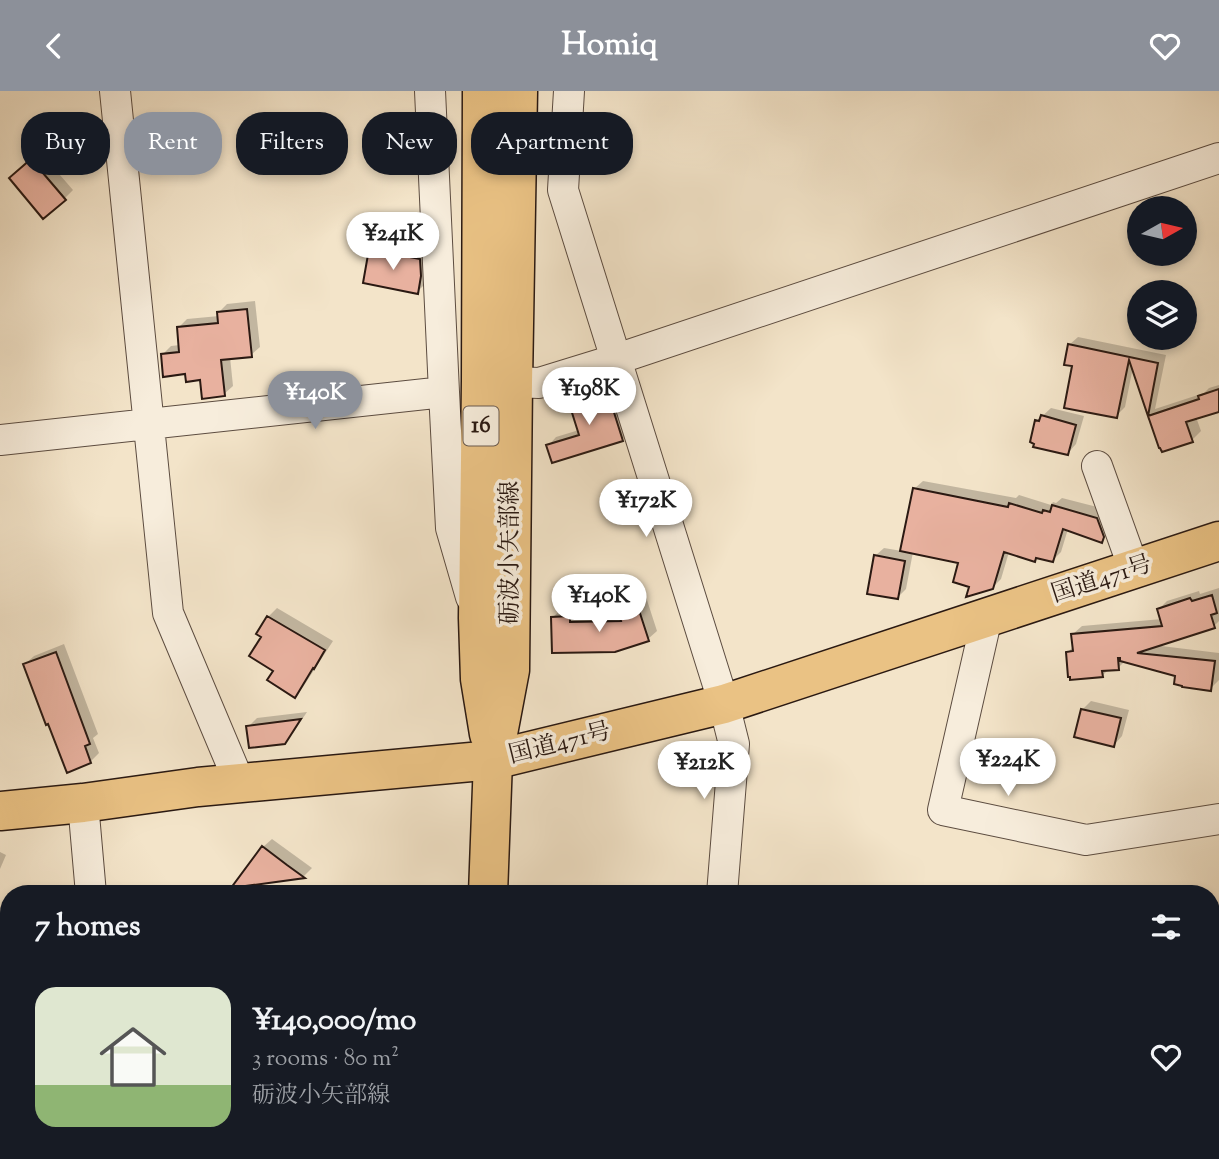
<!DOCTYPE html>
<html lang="en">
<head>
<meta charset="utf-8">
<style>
	:root { --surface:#171b24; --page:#20242c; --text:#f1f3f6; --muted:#9ea1a6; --line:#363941; --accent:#8c9099 }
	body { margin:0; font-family:"Sorts Mill Goudy","Noto Serif JP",serif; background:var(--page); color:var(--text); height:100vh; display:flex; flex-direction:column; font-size:26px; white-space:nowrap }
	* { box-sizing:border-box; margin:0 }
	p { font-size:23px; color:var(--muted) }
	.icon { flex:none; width:38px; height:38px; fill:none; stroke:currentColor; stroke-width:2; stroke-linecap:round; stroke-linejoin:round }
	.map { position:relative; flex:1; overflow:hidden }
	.sheet { position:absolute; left:0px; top:794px; width:1220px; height:275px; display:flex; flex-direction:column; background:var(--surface); border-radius:28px 28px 0 0; box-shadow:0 4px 10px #0003 }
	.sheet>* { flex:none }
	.top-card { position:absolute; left:21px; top:21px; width:700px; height:63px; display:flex; gap:14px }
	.needle { width:46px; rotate:82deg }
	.fabs { position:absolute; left:1127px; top:105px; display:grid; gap:14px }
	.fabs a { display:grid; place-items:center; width:70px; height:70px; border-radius:50%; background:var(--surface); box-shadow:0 4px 10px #0003; font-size:35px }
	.price { position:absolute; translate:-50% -60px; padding:0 16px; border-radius:24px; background:#fff; color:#222; font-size:23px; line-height:46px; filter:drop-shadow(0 2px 4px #0008) }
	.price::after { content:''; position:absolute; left:50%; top:42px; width:21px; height:16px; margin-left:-10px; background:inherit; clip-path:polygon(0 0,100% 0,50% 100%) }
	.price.active { background:var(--accent); color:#fff }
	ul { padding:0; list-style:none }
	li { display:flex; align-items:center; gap:21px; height:175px; padding:0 35px }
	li+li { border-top:2px solid var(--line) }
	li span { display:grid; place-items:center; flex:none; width:196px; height:140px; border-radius:21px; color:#555 }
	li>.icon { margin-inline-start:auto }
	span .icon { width:84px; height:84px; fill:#fffc; stroke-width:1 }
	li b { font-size:30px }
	h2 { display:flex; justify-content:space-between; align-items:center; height:84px; padding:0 35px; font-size:30px }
	.tag { padding:0 24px; border-radius:28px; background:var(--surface); box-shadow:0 4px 10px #0003; font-size:24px; line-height:63px }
	.tag.active { background:var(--accent); color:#fff }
	header { display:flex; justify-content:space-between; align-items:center; height:91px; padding:0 35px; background:var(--accent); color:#fff; font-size:32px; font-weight:700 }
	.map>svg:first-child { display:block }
	.shadow { fill:#0003 }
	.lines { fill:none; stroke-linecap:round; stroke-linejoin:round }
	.river { stroke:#9dbfb0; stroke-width:40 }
	.building { fill:#e8b19f; stroke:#2a1912; stroke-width:2 }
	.minor-casing { stroke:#5c4c40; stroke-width:32 }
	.major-casing { stroke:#2a1912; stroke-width:41 }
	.highway-casing { stroke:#2a1912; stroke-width:41 }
	.minor { stroke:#f7eddc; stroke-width:30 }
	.major { stroke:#eac284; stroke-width:38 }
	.highway { stroke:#eac284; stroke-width:38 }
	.labels { text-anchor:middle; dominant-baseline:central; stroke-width:7; stroke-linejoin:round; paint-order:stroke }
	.shield { fill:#f7eddc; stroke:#68594f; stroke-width:2 }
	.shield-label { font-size:23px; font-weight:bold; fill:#2a1912 }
	.street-label { font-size:24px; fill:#2a1912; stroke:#f7eddc }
</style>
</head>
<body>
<header><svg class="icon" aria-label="back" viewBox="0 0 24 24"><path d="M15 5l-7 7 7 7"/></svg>Homiq<svg class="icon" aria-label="heart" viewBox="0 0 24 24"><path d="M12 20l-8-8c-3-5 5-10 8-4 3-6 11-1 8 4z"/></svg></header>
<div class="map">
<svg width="1219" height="1068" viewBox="0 0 1219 1068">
	<rect width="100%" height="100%" fill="#f3e4c9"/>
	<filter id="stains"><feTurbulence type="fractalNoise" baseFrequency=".00286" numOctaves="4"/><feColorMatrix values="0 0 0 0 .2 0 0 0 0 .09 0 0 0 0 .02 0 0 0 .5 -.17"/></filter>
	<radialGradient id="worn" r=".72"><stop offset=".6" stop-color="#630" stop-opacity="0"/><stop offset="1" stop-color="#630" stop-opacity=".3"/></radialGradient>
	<path class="shadow" d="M40 61 73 99 64 108 20 78Z
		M379 150 428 160 426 192 417 201 371 159Z
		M255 210 260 256 251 264 230 266 233 295 224 303 202 287 187 281 163 263 171 255 180 254 178 237 187 228 219 225 218 222 227 213Z
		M1078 246 1166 264 1155 318 1204 302 1209 297 1219 294V319L1196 326 1201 340 1192 349 1160 355 1133 276 1125 316 1116 325 1074 274 1069 254Z
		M615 288 631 340 622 349 548 355 556 346 579 339 570 309 578 301Z
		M1051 317 1084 325 1076 353 1068 362 1037 330Z
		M923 390 1016 407 1019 404 1051 414 1053 411 1056 412 1062 407 1105 418 1110 441 1101 450 1068 438 1061 461 1053 469 1038 465 1035 469 1009 461 1001 488 992 497 971 495 960 470 913 461 906 498 897 507 875 465 884 457 902 460 914 398Z
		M1219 497V530L1214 535 1153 554 1219 562V589L1210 598 1177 584 1126 569 1118 577H1110L1102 585 1068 561 1074 555 1073 543 1082 535 1162 528 1159 518 1167 510 1199 500 1200 503Z
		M646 506 657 540 648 548 614 559 553 526 562 518H578V523L621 522 620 520 629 512Z
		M277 517 333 550 303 596 294 604 275 579 263 545 258 542 268 526Z
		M64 553 98 643 93 647 99 662 90 671 25 573 34 565Z
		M1091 610 1129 619 1122 645 1114 654 1083 618Z
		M307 621 293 642 284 651 248 636 257 627Z
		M272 748 312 777 304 785 235 795 263 756Z
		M0 761 6 764 0 778Z"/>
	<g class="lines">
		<path class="river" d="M1211 901H1219"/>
	</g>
	<path class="building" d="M31 68 66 109 43 128 9 87Z
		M369 158 420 168 421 185 418 203 363 192Z
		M247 218 252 266 221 269 225 305 202 308 200 289 186 291 185 283 163 286 161 263 179 261 177 236 218 232 217 221Z
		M1068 253 1158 272 1148 325 1129 269 1117 327 1064 317 1072 275 1064 274Z
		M606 296 623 350 552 372 546 354 579 344 568 309Z
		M1219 298V321L1186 331 1193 351 1162 361 1160 357H1159L1148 325 1199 308 1198 305Z
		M1041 324 1076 334 1068 364 1033 356 1034 353 1030 351 1035 329 1039 330Z
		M913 397 1008 416 1009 412 1042 422 1043 419 1050 421 1052 414 1097 427 1104 446 1102 452 1063 438 1053 471 1036 467 1035 471 1004 461 993 498 966 506 969 496 953 491 958 472 900 460Z
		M874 464 905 470 898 508 867 503Z
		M1212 504 1217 522 1211 524 1215 537 1137 562 1215 570 1211 600 1182 596V595L1174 593 1175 585 1120 570V567H1118L1119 579 1102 580 1103 586 1070 589V586H1068L1066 561 1073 560 1071 543 1162 535 1157 518 1190 507 1192 510Z
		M637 513 649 550 615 561 552 562 551 526 570 525V531L621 530 618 520Z
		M267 525 325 559 314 578 313 577 295 607 267 589 273 580 249 565 261 546 256 543Z
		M56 561 90 653 85 655 91 672 67 682 48 633 46 634 23 573Z
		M1081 618 1121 627 1114 656 1074 646Z
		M301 628 285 653 249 657 246 635Z
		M262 755 287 774 305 787 231 797Z"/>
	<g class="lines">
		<defs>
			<path id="minor" d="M115 0 168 522 240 693
				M430 0 444 301
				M569 0 563 99 724 613 734 653 722 803
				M513 291 539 292 617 268 1219 67
				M0 349 444 301 451 437 471 506
				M1097 375 1134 478
				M987 526 943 719 1086 749 1219 728
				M83 712 91 803
				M0 888 9 883
				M429 1060 440 1068
				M290 1068 294 1060
				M634 1068 639 1060"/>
			<path id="major" d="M482 0 481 289 478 527 480 588 489 643
				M488 803 493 669 510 579 513 291 518 0
				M480 1068V1060"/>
			<path id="highway" d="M0 720 83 712 198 696 493 669 724 613 1219 450"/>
		</defs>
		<use href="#minor" class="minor-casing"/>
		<use href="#major" class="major-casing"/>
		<use href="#highway" class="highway-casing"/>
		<use href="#minor" class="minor"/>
		<use href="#major" class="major"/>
		<use href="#highway" class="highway"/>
	</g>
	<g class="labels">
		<rect class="shield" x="463.5" y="315.5" width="35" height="39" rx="5"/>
		<g class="shield-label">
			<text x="481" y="335">16</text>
		</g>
		<g class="street-label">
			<text transform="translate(511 462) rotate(-90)">砺波小矢部線</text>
			<text transform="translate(1102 489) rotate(-18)">国道471号</text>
			<text transform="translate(560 653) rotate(-14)">国道471号</text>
		</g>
	</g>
	<rect width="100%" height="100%" filter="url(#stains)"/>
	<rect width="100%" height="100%" fill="url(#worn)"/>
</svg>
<div class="fabs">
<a><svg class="needle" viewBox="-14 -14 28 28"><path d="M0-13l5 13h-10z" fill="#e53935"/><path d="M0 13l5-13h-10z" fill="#9ea1a6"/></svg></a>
<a><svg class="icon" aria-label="layers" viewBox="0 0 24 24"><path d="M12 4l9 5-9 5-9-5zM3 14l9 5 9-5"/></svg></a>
</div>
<b class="price" style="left:393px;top:181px">¥241K</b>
<b class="price" style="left:589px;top:336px">¥198K</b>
<b class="price active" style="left:315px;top:340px">¥140K</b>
<b class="price" style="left:646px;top:448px">¥172K</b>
<b class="price" style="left:599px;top:543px">¥140K</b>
<b class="price" style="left:1008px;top:707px">¥224K</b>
<b class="price" style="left:704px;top:710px">¥212K</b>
<div class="top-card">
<a class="tag">Buy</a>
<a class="tag active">Rent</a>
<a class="tag">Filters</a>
<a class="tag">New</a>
<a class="tag">Apartment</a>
</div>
<section class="sheet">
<h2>7 homes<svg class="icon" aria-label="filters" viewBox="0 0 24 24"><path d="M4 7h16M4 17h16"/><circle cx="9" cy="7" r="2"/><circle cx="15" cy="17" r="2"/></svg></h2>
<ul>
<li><span style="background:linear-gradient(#dfe7d0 70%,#8fb573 0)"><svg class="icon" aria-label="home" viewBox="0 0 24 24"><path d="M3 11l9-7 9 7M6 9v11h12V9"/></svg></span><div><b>¥140,000/mo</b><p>3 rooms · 80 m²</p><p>砺波小矢部線</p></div><svg class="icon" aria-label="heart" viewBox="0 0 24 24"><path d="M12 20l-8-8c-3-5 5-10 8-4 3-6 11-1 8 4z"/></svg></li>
</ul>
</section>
</div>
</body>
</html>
